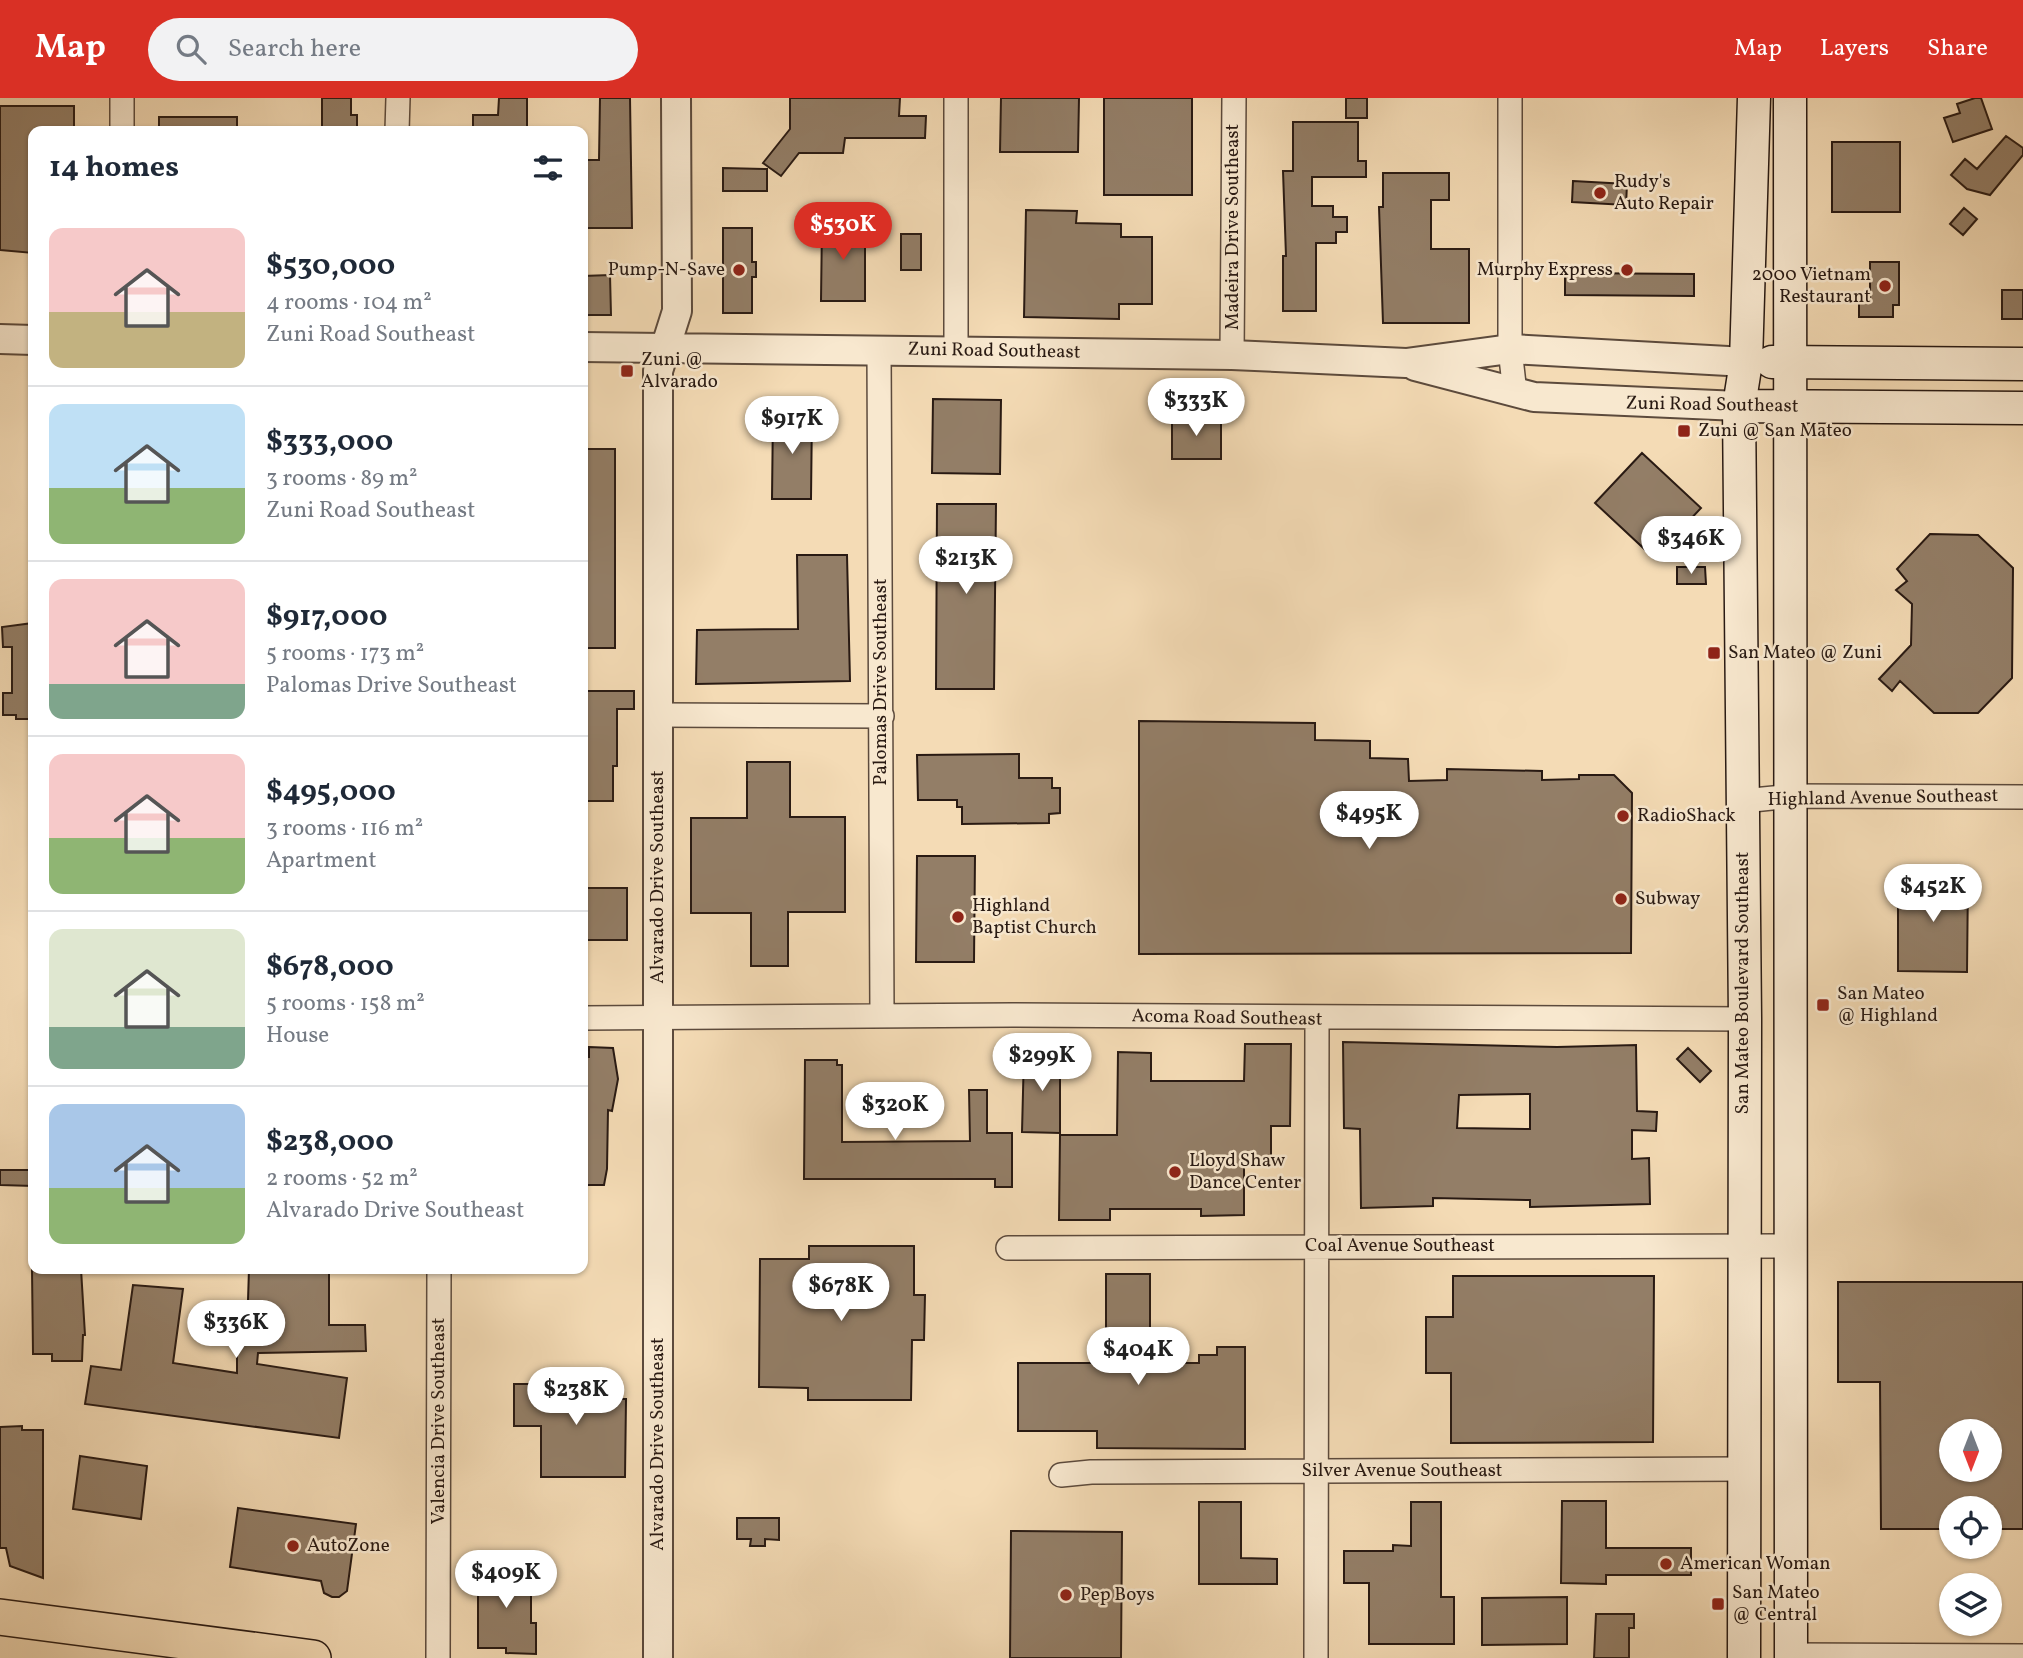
<!DOCTYPE html>
<html lang="en">
<head>
<meta charset="utf-8">
<style>
	:root { --surface:#fff; --page:#f2f2f3; --text:#1f2937; --muted:#747a83; --line:#e0e1e3; --accent:#d93025 }
	body { margin:0; font-family:Vollkorn,serif; background:var(--page); color:var(--text); height:100vh; display:flex; flex-direction:column; font-size:26px; white-space:nowrap }
	* { box-sizing:border-box; margin:0 }
	p { font-size:23px; color:var(--muted) }
	.icon { flex:none; width:38px; height:38px; fill:none; stroke:currentColor; stroke-width:2; stroke-linecap:round; stroke-linejoin:round }
	.map { position:relative; flex:1; overflow:hidden }
	.side { position:absolute; left:28px; top:28px; width:560px; height:1148px; display:flex; flex-direction:column; background:var(--surface); border-radius:14px; box-shadow:0 2px 5px #0004 }
	.side>* { flex:none }
	.needle { width:46px; rotate:180deg }
	.tools { position:absolute; left:1939px; top:1321px; display:grid; gap:14px }
	.tools a { display:grid; place-items:center; width:63px; height:63px; border-radius:50%; background:var(--surface); box-shadow:0 2px 5px #0004; font-size:35px }
	.price { position:absolute; translate:-50% -60px; padding:0 16px; border-radius:24px; background:#fff; color:#222; font-size:23px; line-height:46px; filter:drop-shadow(0 2px 4px #0008) }
	.price::after { content:''; position:absolute; left:50%; top:42px; width:21px; height:16px; margin-left:-10px; background:inherit; clip-path:polygon(0 0,100% 0,50% 100%) }
	.price.selected { background:var(--accent); color:#fff }
	ul { padding:0; list-style:none }
	li { display:flex; align-items:center; gap:21px; height:175px; padding:0 21px }
	li+li { border-top:2px solid var(--line) }
	li span { display:grid; place-items:center; flex:none; width:196px; height:140px; border-radius:14px; color:#555 }
	li>.icon { margin-inline-start:auto }
	span .icon { width:84px; height:84px; fill:#fffc; stroke-width:1 }
	li b { font-size:30px }
	h2 { display:flex; justify-content:space-between; align-items:center; height:84px; padding:0 21px; font-size:30px }
	header { display:flex; align-items:center; gap:42px; box-sizing:border-box; height:98px; padding:0 35px; background:var(--accent); color:#fff }
	header strong { font-size:33px }
	nav { display:flex; gap:38px; margin-inline-start:auto; font-size:24px }
	.search { width:490px; height:63px; background:var(--page); display:flex; align-items:center; gap:18px; box-sizing:border-box; padding:0 24px; border-radius:38px; color:var(--muted); font-size:26px }
	.map>svg:first-child { display:block }
	.building { fill:#937e67; stroke:#291a13; stroke-width:2; fill-rule:evenodd }
	.lines { fill:none; stroke-linecap:round; stroke-linejoin:round }
	.minor-casing { stroke:#5c4a3c; stroke-width:26 }
	.tertiary-casing { stroke:#5c4a3c; stroke-width:32 }
	.secondary-casing { stroke:#291a13; stroke-width:35 }
	.primary-casing { stroke:#291a13; stroke-width:38 }
	.minor { stroke:#f8e8cf; stroke-width:23 }
	.tertiary { stroke:#f8e8cf; stroke-width:28 }
	.secondary { stroke:#f8e8cf; stroke-width:32 }
	.primary { stroke:#f4dbb5; stroke-width:35 }
	.poi-dot { fill:#8f2418; stroke:#f8e8cf; stroke-width:2.5 }
	.labels { text-anchor:middle; dominant-baseline:central; stroke-width:5; stroke-linejoin:round; paint-order:stroke }
	.poi-label { font-size:19px; fill:#291a13; stroke:#f8e8cf; text-anchor:start }
	.street-label { font-size:19px; fill:#291a13; stroke:#f8e8cf }
</style>
</head>
<body>
<header>
<strong>Map</strong>
<div class="search"><svg class="icon" aria-label="search" viewBox="0 0 24 24"><circle cx="10" cy="10" r="6"/><path d="M15 15l6 6"/></svg>Search here</div>
<nav><a>Map</a><a>Layers</a><a>Share</a></nav>
</header>
<div class="map">
<svg width="2023" height="1560" viewBox="0 0 2023 1560">
	<rect width="100%" height="100%" fill="#f4dbb5"/>
	<filter id="stains"><feTurbulence type="fractalNoise" baseFrequency=".00286" numOctaves="4"/><feColorMatrix values="0 0 0 0 .2 0 0 0 0 .09 0 0 0 0 .02 0 0 0 .5 -.17"/></filter>
	<radialGradient id="worn" r=".72"><stop offset=".6" stop-color="#630" stop-opacity="0"/><stop offset="1" stop-color="#630" stop-opacity=".3"/></radialGradient>
	<path class="building" d="M322 0H351V17H357V33H322Z
		M499 0H527V33H473V17H498Z
		M600 0H630L632 130H583V67L584 62H599Z
		M790 0H900L899 18H926L925 40H845L843 55H799L781 78 763 65 790 31Z
		M1001 0H1079L1078 54H1000Z
		M1104 0H1192V97H1104Z
		M1346 0H1367V20H1346Z
		M1975 0H1981L1992 31 1953 44 1944 20 1960 15 1957 6Z
		M0 8H74V33H33V155L0 152Z
		M159 19H237V33H159Z
		M1293 24H1358V63H1366V79H1312V108H1333V119H1347V134H1336V145H1316V213H1283V158H1286L1283 73H1293Z
		M2006 38 2023 50V57L1990 97 1967 91 1951 77 1965 61 1977 71Z
		M1832 44H1900V114H1832Z
		M723 70 767 71V93H723Z
		M1383 75H1449V102H1431V151H1469V225H1383L1379 109H1383Z
		M1573 83 1627 86 1626 107 1572 104Z
		M1964 110 1977 121 1963 137 1950 126Z
		M1026 112 1077 113 1076 125 1121 126V139H1152V206H1119V221L1024 219Z
		M822 125H865V203H821Z
		M723 130H752V164H756V179H752V215H723Z
		M901 136H921V172H901Z
		M1870 164H1899V207H1893V219H1859V204H1870Z
		M1565 175 1694 176V198L1565 197Z
		M610 177 611 217H583V178Z
		M2002 192H2023V221H2002Z
		M933 301 1001 302 1000 376 932 375Z
		M773 314H812L811 401H772Z
		M1172 319H1221V361H1172Z
		M583 351H615V550H583Z
		M1642 355 1701 410 1654 460 1595 405Z
		M937 406H996L994 591H936Z
		M1930 436 1978 437 2013 470 2012 580 1978 615H1934L1900 583 1892 593 1879 581 1911 547 1912 506 1896 492 1907 483 1897 471Z
		M797 457H847L850 583 696 586 697 532 798 531Z
		M1677 469H1705L1706 486H1677Z
		M33 525V621H16V617H3V595H12V549H3L2 529Z
		M583 593H634V611H617V668H613V703H583Z
		M1139 623 1315 625V642L1370 643V660L1408 661 1409 683 1447 682V671L1542 673V682L1579 681V677H1614L1632 695 1631 855 1139 856Z
		M1019 656V680H1052V690H1060V715L1049 716V725L962 726V709H957V702H918L917 657Z
		M747 664H790V719H845V814H788V868H751V815H691V720H747Z
		M917 758H975L974 864H916Z
		M1898 778 1968 779 1967 874 1898 873Z
		M583 790H627V842H583Z
		M1343 944 1557 949 1636 947 1637 1013 1657 1014 1656 1033 1632 1032V1061L1649 1060 1650 1106 1530 1109V1102L1433 1100V1108L1361 1110 1360 1031 1344 1030ZM1530 996V1031L1457 1030 1459 997Z
		M1245 946H1291L1290 1028H1271V1063H1244V1117L1201 1118V1111H1110V1122H1059L1060 1037H1117L1118 954 1151 955V983H1244Z
		M589 949 613 950 618 981 612 1013 608 1012 607 1071 604 1087H583V959H589Z
		M1688 950 1711 973 1700 984 1677 961Z
		M1024 955H1060V1035L1022 1034Z
		M805 962H837V967H842V1044L970 1043 969 992H987V1035H1012V1089H995V1081H804Z
		M0 1072H33V1088L0 1087Z
		M809 1148H914V1197H925L924 1242H912L911 1302H808V1290L759 1289 760 1161H809Z
		M32 1171H81L85 1237H83L82 1263H52V1256H33Z
		M249 1171H329V1227H365L366 1253 258 1255 257 1266 347 1280 339 1340 85 1306 91 1268 121 1272 133 1187 183 1191 173 1265 237 1275V1234H247Z
		M1106 1176H1150V1265H1199V1257H1217V1249H1245V1351L1097 1350V1333H1018V1265H1106Z
		M1453 1178H1654L1653 1344 1451 1345V1275H1426V1219H1453Z
		M1838 1184H2023V1431H1990V1410H1951V1431H1881L1880 1284H1838ZM1951 1334H1990V1372H1951Z
		M575 1282H620V1301H626L625 1379H541V1328H514V1286H575Z
		M22 1328V1332H43V1480L10 1468 6 1450H0V1329Z
		M80 1358 147 1368 141 1421 73 1411Z
		M1562 1403H1606V1450H1691V1477H1606V1486L1561 1485Z
		M1199 1404H1241V1460L1277 1461V1486H1199Z
		M1411 1404H1441V1499H1454V1546H1369V1485H1344V1453H1393V1447L1411 1448Z
		M238 1410 356 1426 347 1493 339 1499H332L324 1495 321 1483 230 1469Z
		M737 1420H779V1442L765 1441V1448H750L751 1441H737Z
		M1011 1433 1122 1434 1121 1560H1010Z
		M478 1469H531V1525H536V1556L506 1555V1550H478Z
		M1567 1499V1546L1482 1547V1500Z
		M1596 1516H1634V1530H1629V1560H1594Z"/>
	<g class="lines">
		<defs>
			<path id="minor" d="M122 0V33
				M956 0V252
				M1510 0V251L1515 295
				M397 33 398 0
				M879 251 882 918
				M1232 257 1234 0
				M659 617 882 618
				M1743 703 1792 698 2023 699
				M583 920 1013 917 1745 921
				M1008 1150 1791 1148
				M1061 1377 1091 1374 1744 1371
				M1791 1557 2023 1558
				M438 1560 439 1171
				M1316 1560 1317 921"/>
			<path id="tertiary" d="M0 241 33 242
				M583 249 1232 257 1406 265 1510 251 1746 264
				M1415 268 1534 299 1739 308
				M658 1560V273L677 213 676 0"/>
			<path id="secondary" d="M1790 0 1791 1560
				M1772 264 2023 266
				M1739 308 2023 310
				M1744 1560 1745 921 1739 308 1746 264 1754 0"/>
			<path id="primary" d="M0 1519 313 1560"/>
		</defs>
		<use href="#minor" class="minor-casing"/>
		<use href="#tertiary" class="tertiary-casing"/>
		<use href="#secondary" class="secondary-casing"/>
		<use href="#primary" class="primary-casing"/>
		<use href="#minor" class="minor"/>
		<use href="#tertiary" class="tertiary"/>
		<use href="#secondary" class="secondary"/>
		<use href="#primary" class="primary"/>
	</g>
	<g class="poi-dot">
		<circle cx="1600" cy="95" r="7"/>
		<circle cx="739" cy="172" r="7"/>
		<circle cx="1627" cy="172" r="7"/>
		<circle cx="1885" cy="188" r="7"/>
		<rect x="620" y="266" width="14" height="14" rx="3.5"/>
		<rect x="1677" y="326" width="14" height="14" rx="3.5"/>
		<rect x="1707" y="548" width="14" height="14" rx="3.5"/>
		<circle cx="1623" cy="718" r="7"/>
		<circle cx="1621" cy="801" r="7"/>
		<circle cx="958" cy="819" r="7"/>
		<rect x="1816" y="900" width="14" height="14" rx="3.5"/>
		<circle cx="1175" cy="1074" r="7"/>
		<circle cx="293" cy="1448" r="7"/>
		<circle cx="1666" cy="1466" r="7"/>
		<circle cx="1066" cy="1497" r="7"/>
		<rect x="1711" y="1499" width="14" height="14" rx="3.5"/>
	</g>
	<g class="labels">
		<g class="poi-label">
			<text x="1614" y="84">Rudy's<tspan x="1614" dy="22">Auto Repair</tspan></text>
			<text x="725" y="172" text-anchor="end">Pump-N-Save</text>
			<text x="1613" y="172" text-anchor="end">Murphy Express</text>
			<text x="1871" y="177" text-anchor="end">2000 Vietnam<tspan x="1871" dy="22">Restaurant</tspan></text>
			<text x="641" y="262">Zuni @<tspan x="641" dy="22">Alvarado</tspan></text>
			<text x="1698" y="333">Zuni @ San Mateo</text>
			<text x="1728" y="555">San Mateo @ Zuni</text>
			<text x="1637" y="718">RadioShack</text>
			<text x="1635" y="801">Subway</text>
			<text x="972" y="808">Highland<tspan x="972" dy="22">Baptist Church</tspan></text>
			<text x="1837" y="896">San Mateo<tspan x="1837" dy="22">@ Highland</tspan></text>
			<text x="1189" y="1063">Lloyd Shaw<tspan x="1189" dy="22">Dance Center</tspan></text>
			<text x="307" y="1448">AutoZone</text>
			<text x="1680" y="1466">American Woman</text>
			<text x="1732" y="1495">San Mateo<tspan x="1732" dy="22">@ Central</tspan></text>
			<text x="1080" y="1497">Pep Boys</text>
		</g>
		<g class="street-label">
			<text transform="translate(1233 129) rotate(-90)">Madeira Drive Southeast</text>
			<text transform="translate(994 253) rotate(1)">Zuni Road Southeast</text>
			<text transform="translate(1712 307) rotate(1)">Zuni Road Southeast</text>
			<text transform="translate(881 584) rotate(-90)">Palomas Drive Southeast</text>
			<text transform="translate(1883 700) rotate(-1)">Highland Avenue Southeast</text>
			<text transform="translate(658 779) rotate(-90)">Alvarado Drive Southeast</text>
			<text transform="translate(1743 885) rotate(-90)">San Mateo Boulevard Southeast</text>
			<text transform="translate(1227 920) rotate(1)">Acoma Road Southeast</text>
			<text x="1400" y="1148">Coal Avenue Southeast</text>
			<text transform="translate(439 1323) rotate(-90)">Valencia Drive Southeast</text>
			<text transform="translate(658 1346) rotate(-90)">Alvarado Drive Southeast</text>
			<text x="1402" y="1373">Silver Avenue Southeast</text>
		</g>
	</g>
	<rect width="100%" height="100%" filter="url(#stains)"/>
	<rect width="100%" height="100%" fill="url(#worn)"/>
</svg>
<div class="tools">
<a><svg class="needle" viewBox="-14 -14 28 28"><path d="M0-13l5 13h-10z" fill="#e53935"/><path d="M0 13l5-13h-10z" fill="#747a83"/></svg></a>
<a><svg class="icon" aria-label="locate" viewBox="0 0 24 24"><circle cx="12" cy="12" r="6"/><path d="M12 2v4M12 18v4M2 12h4M18 12h4"/></svg></a>
<a><svg class="icon" aria-label="layers" viewBox="0 0 24 24"><path d="M12 4l9 5-9 5-9-5zM3 14l9 5 9-5"/></svg></a>
</div>
<b class="price selected" style="left:843px;top:164px">$530K</b>
<b class="price" style="left:1196px;top:340px">$333K</b>
<b class="price" style="left:792px;top:358px">$917K</b>
<b class="price" style="left:1691px;top:478px">$346K</b>
<b class="price" style="left:966px;top:498px">$213K</b>
<b class="price" style="left:1369px;top:753px">$495K</b>
<b class="price" style="left:1933px;top:826px">$452K</b>
<b class="price" style="left:1042px;top:995px">$299K</b>
<b class="price" style="left:895px;top:1044px">$320K</b>
<b class="price" style="left:841px;top:1225px">$678K</b>
<b class="price" style="left:236px;top:1262px">$336K</b>
<b class="price" style="left:1138px;top:1289px">$404K</b>
<b class="price" style="left:576px;top:1329px">$238K</b>
<b class="price" style="left:506px;top:1512px">$409K</b>
<section class="side">
<h2>14 homes<svg class="icon" aria-label="filters" viewBox="0 0 24 24"><path d="M4 7h16M4 17h16"/><circle cx="9" cy="7" r="2"/><circle cx="15" cy="17" r="2"/></svg></h2>
<ul>
<li><span style="background:linear-gradient(#f6c9c9 60%,#c2b280 0)"><svg class="icon" aria-label="home" viewBox="0 0 24 24"><path d="M3 11l9-7 9 7M6 9v11h12V9"/></svg></span><div><b>$530,000</b><p>4 rooms · 104 m²</p><p>Zuni Road Southeast</p></div></li>
<li><span style="background:linear-gradient(#bfe0f5 60%,#8fb573 0)"><svg class="icon" aria-label="home" viewBox="0 0 24 24"><path d="M3 11l9-7 9 7M6 9v11h12V9"/></svg></span><div><b>$333,000</b><p>3 rooms · 89 m²</p><p>Zuni Road Southeast</p></div></li>
<li><span style="background:linear-gradient(#f6c9c9 75%,#7fa58c 0)"><svg class="icon" aria-label="home" viewBox="0 0 24 24"><path d="M3 11l9-7 9 7M6 9v11h12V9"/></svg></span><div><b>$917,000</b><p>5 rooms · 173 m²</p><p>Palomas Drive Southeast</p></div></li>
<li><span style="background:linear-gradient(#f6c9c9 60%,#8fb573 0)"><svg class="icon" aria-label="home" viewBox="0 0 24 24"><path d="M3 11l9-7 9 7M6 9v11h12V9"/></svg></span><div><b>$495,000</b><p>3 rooms · 116 m²</p><p>Apartment</p></div></li>
<li><span style="background:linear-gradient(#dfe7d0 70%,#7fa58c 0)"><svg class="icon" aria-label="home" viewBox="0 0 24 24"><path d="M3 11l9-7 9 7M6 9v11h12V9"/></svg></span><div><b>$678,000</b><p>5 rooms · 158 m²</p><p>House</p></div></li>
<li><span style="background:linear-gradient(#a9c7e8 60%,#8fb573 0)"><svg class="icon" aria-label="home" viewBox="0 0 24 24"><path d="M3 11l9-7 9 7M6 9v11h12V9"/></svg></span><div><b>$238,000</b><p>2 rooms · 52 m²</p><p>Alvarado Drive Southeast</p></div></li>
</ul>
</section>
</div>
</body>
</html>
